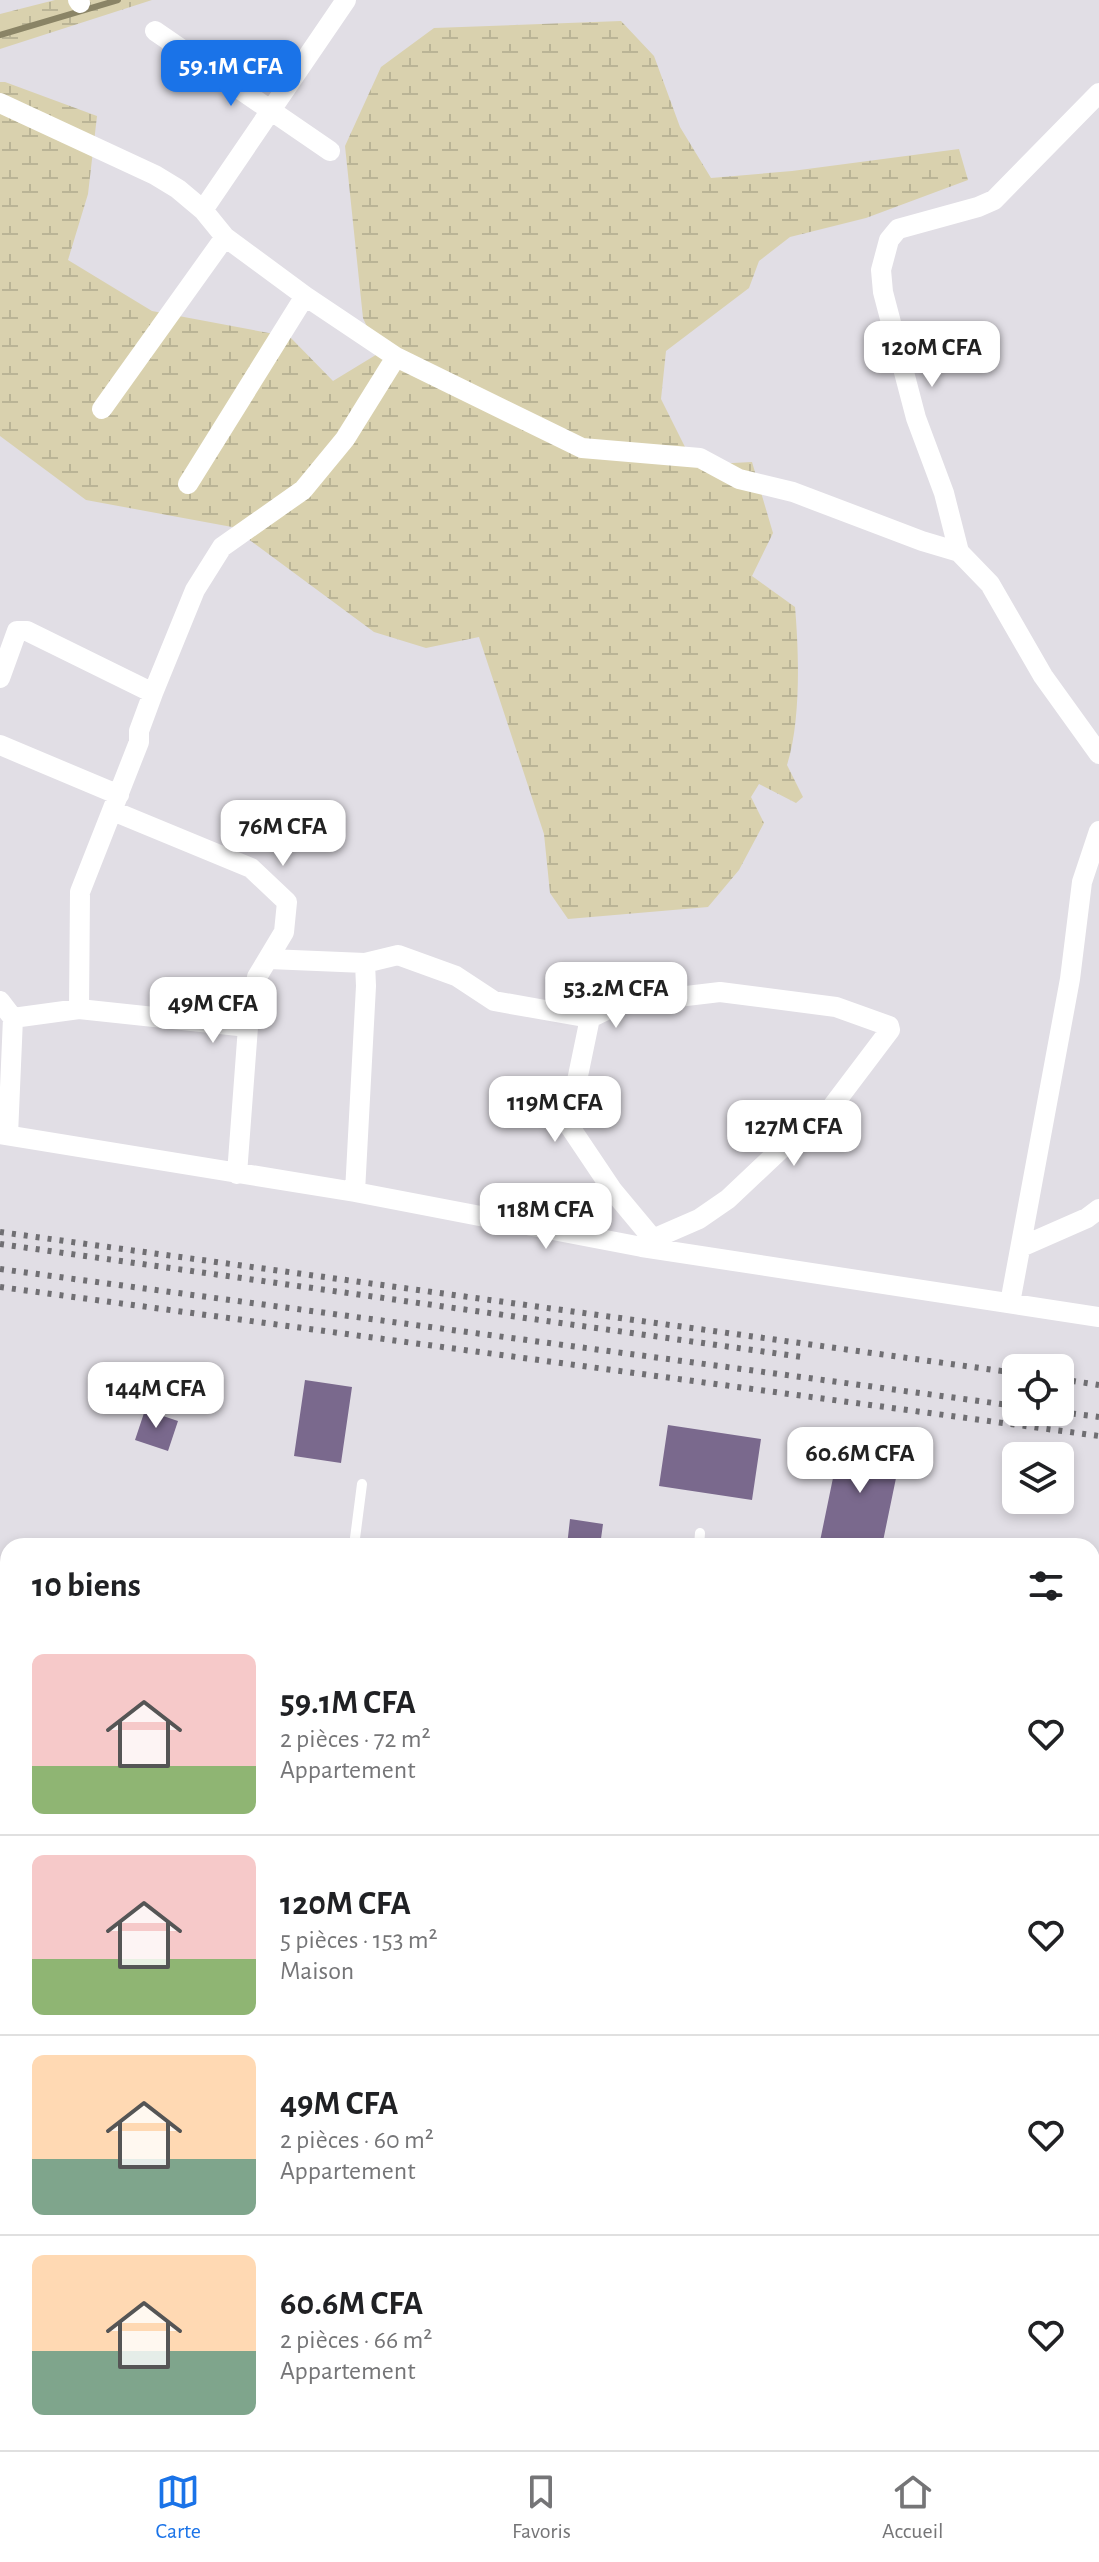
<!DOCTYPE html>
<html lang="fr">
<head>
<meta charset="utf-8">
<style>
	:root { --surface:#fff; --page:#f2f2f2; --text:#202124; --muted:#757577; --line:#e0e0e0; --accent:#1a73e8 }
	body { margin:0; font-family:"Alegreya Sans",sans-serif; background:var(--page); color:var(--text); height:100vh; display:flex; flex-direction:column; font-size:30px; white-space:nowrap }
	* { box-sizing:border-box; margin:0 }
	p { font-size:26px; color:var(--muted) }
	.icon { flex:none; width:44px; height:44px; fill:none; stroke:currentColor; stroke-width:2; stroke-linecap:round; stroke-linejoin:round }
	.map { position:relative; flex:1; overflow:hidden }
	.sheet { position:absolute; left:0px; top:1538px; width:1100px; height:912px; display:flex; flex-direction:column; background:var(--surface); border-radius:24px 24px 0 0; box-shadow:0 4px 12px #0003 }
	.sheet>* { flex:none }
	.fabs { position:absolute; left:1002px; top:1354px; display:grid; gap:16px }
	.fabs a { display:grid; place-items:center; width:72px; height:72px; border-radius:12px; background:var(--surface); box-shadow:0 4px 12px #0003; font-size:40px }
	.price { position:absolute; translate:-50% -68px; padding:0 18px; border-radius:16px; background:#fff; color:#222; font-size:26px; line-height:52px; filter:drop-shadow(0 2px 4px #0008) }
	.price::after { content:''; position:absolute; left:50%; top:48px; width:24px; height:18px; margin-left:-12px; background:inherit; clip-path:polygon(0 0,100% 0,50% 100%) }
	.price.current { background:var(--accent); color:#fff }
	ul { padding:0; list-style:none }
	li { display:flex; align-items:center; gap:24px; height:200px; padding:0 32px }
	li+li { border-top:2px solid var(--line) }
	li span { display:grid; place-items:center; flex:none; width:224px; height:160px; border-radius:12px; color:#555 }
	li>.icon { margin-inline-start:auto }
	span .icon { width:96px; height:96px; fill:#fffc; stroke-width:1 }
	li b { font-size:34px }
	h2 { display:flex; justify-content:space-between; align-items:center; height:96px; padding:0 32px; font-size:34px }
	.tabs { display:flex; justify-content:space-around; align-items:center; height:112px; border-top:2px solid var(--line); background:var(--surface); font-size:22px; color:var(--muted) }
	.tabs a { display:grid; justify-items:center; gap:4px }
	.tabs .current { color:var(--accent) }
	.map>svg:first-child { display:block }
	.wetland { fill:url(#wetland-marsh) }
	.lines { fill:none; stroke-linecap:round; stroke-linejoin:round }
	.stream { stroke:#8a8466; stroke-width:6 }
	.building { fill:#7a698d }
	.service { stroke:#fff; stroke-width:10 }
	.minor { stroke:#fff; stroke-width:20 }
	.trunk { stroke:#fff; stroke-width:34 }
	.rail { stroke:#706f73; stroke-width:6; stroke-dasharray:4 8; stroke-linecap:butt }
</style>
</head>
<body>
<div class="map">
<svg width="1099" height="2450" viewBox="0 0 1099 2450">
	<defs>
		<pattern id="wetland-marsh" width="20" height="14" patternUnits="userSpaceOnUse" patternTransform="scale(2)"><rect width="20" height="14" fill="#d9d1ae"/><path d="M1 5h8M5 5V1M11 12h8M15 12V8" fill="none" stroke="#bab496"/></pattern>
	</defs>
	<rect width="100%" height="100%" fill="#e1dee5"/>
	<path class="wetland" d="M55 0H152L0 49V14Z
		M621 21 654 56 680 127 711 178 792 171 959 149 968 180 866 218 790 237 759 261 749 288 666 351 661 399 694 465 752 462 773 533 752 576 795 607C799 653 801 721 787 765L803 797 796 803 759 784 751 797 764 823 739 870 708 907 568 919 550 893 544 834 479 637 426 648 374 632 232 527 86 500 0 436V82H5L97 116 88 194 68 260 152 311 290 337 333 381 379 353 363 318 345 146 381 67 434 28Z"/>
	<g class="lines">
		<path class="stream" d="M0 35 118 0
			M0 2351 8 2360
			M25 2450 27 2442"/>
	</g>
	<path class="building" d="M305 1380 352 1387 341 1463 294 1456Z
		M145 1410 178 1421 168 1451 135 1440Z
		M668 1425 761 1439 752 1500 659 1486Z
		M841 1439 902 1449 882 1546H819Z
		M570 1519 603 1524 600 1546H567Z"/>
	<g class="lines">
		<path class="service" d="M354 1546 362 1484
			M699 1546 700 1533"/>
		<path class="minor" d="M78 0 80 3
			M155 31 330 151
			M1099 93 994 200 978 207 898 229 889 240 881 270 883 292 916 418 944 493 959 552 990 584 1043 676 1099 754
			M0 103 155 175 178 189 203 210 346 0
			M203 210 225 237 305 296 396 357 582 448 700 458 739 479 793 492 922 541 959 552
			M102 409 225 237
			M188 484 305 296
			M0 678 17 631H27L153 693 195 590 222 547 303 490 345 439 396 357
			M0 745 119 795
			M113 811 251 868 287 902 284 932 257 977 248 1027
			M269 959 365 963 398 955 456 976 494 1001 590 1018 619 1004 720 992 836 1007 889 1026 890 1030 825 1116 780 1150 728 1199 699 1219 653 1239 642 1247
			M0 1001 13 1018 8 1135
			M79 1009 80 892 139 742V731L153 693
			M13 1018 79 1009 248 1027 237 1174
			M590 1018 568 1124 613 1191 653 1239
			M0 1134 355 1192 642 1247 1099 1317
			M355 1192 366 986 365 963
			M1021 1247 1087 1218 1099 1209
			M1010 1303 1070 979 1082 882 1099 831
			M0 1783 8 1784
			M0 1896 8 1898
			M0 1962 8 1963
			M1092 2025 1099 2027
			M1092 2137 1099 2128
			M1092 2340 1099 2330
			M0 2437 8 2436
			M188 2442H224
			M410 2442 418 2450
			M736 2442 745 2450
			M1017 2442 1026 2450
			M577 2450 585 2442
			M845 2450 851 2442"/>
		<path class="trunk" d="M0 1695 8 1697
			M0 1720 8 1722
			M1092 1928 1099 1929
			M1092 1954 1099 1955"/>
		<path class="rail" d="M0 1232 1016 1373
			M0 1244 802 1357
			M0 1269 1016 1406
			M0 1287 1099 1436
			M1060 1379 1099 1385
			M1060 1412 1099 1417"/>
	</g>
</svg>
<div class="fabs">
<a><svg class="icon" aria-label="locate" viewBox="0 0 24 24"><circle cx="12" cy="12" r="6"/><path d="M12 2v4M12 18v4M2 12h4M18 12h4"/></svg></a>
<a><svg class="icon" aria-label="layers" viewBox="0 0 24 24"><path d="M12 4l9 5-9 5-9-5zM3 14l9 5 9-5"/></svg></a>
</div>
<b class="price current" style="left:231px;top:108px">59.1M CFA</b>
<b class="price" style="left:932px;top:389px">120M CFA</b>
<b class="price" style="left:283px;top:868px">76M CFA</b>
<b class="price" style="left:616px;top:1030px">53.2M CFA</b>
<b class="price" style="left:213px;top:1045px">49M CFA</b>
<b class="price" style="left:555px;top:1144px">119M CFA</b>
<b class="price" style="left:794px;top:1168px">127M CFA</b>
<b class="price" style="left:546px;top:1251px">118M CFA</b>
<b class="price" style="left:156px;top:1430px">144M CFA</b>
<b class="price" style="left:860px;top:1495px">60.6M CFA</b>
<section class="sheet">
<h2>10 biens<svg class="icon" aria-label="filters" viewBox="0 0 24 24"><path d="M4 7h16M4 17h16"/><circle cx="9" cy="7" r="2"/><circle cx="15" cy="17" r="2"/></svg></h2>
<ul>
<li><span style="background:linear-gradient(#f6c9c9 70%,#8fb573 0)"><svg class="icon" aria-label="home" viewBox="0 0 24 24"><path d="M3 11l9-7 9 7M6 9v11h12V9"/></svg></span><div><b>59.1M CFA</b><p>2 pièces · 72 m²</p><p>Appartement</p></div><svg class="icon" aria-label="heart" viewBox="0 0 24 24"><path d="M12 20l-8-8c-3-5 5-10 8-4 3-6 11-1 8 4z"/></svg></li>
<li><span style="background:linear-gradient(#f6c9c9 65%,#8fb573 0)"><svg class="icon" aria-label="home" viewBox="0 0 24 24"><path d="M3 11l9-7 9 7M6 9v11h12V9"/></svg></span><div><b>120M CFA</b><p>5 pièces · 153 m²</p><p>Maison</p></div><svg class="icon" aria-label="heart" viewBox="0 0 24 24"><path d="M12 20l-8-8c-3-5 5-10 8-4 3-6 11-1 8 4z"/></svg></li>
<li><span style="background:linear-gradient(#ffd9b3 65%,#7fa58c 0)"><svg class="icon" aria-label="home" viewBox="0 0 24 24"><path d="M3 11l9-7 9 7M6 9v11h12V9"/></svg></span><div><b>49M CFA</b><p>2 pièces · 60 m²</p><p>Appartement</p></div><svg class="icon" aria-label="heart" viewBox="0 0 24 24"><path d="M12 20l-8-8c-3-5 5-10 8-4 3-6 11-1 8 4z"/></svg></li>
<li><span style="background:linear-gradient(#ffd9b3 60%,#7fa58c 0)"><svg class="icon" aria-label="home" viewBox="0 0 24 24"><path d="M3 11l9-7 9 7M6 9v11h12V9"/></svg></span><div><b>60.6M CFA</b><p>2 pièces · 66 m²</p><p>Appartement</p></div><svg class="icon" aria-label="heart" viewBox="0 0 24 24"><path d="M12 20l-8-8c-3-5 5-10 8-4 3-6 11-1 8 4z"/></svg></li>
</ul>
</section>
</div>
<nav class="tabs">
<a class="current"><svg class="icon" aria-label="map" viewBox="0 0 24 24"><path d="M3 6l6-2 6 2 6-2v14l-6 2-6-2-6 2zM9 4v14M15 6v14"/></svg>Carte</a>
<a><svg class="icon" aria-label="saved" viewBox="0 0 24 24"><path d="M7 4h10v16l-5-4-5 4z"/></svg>Favoris</a>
<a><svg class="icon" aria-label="home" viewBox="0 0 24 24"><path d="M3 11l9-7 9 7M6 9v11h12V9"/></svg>Accueil</a>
</nav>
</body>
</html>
